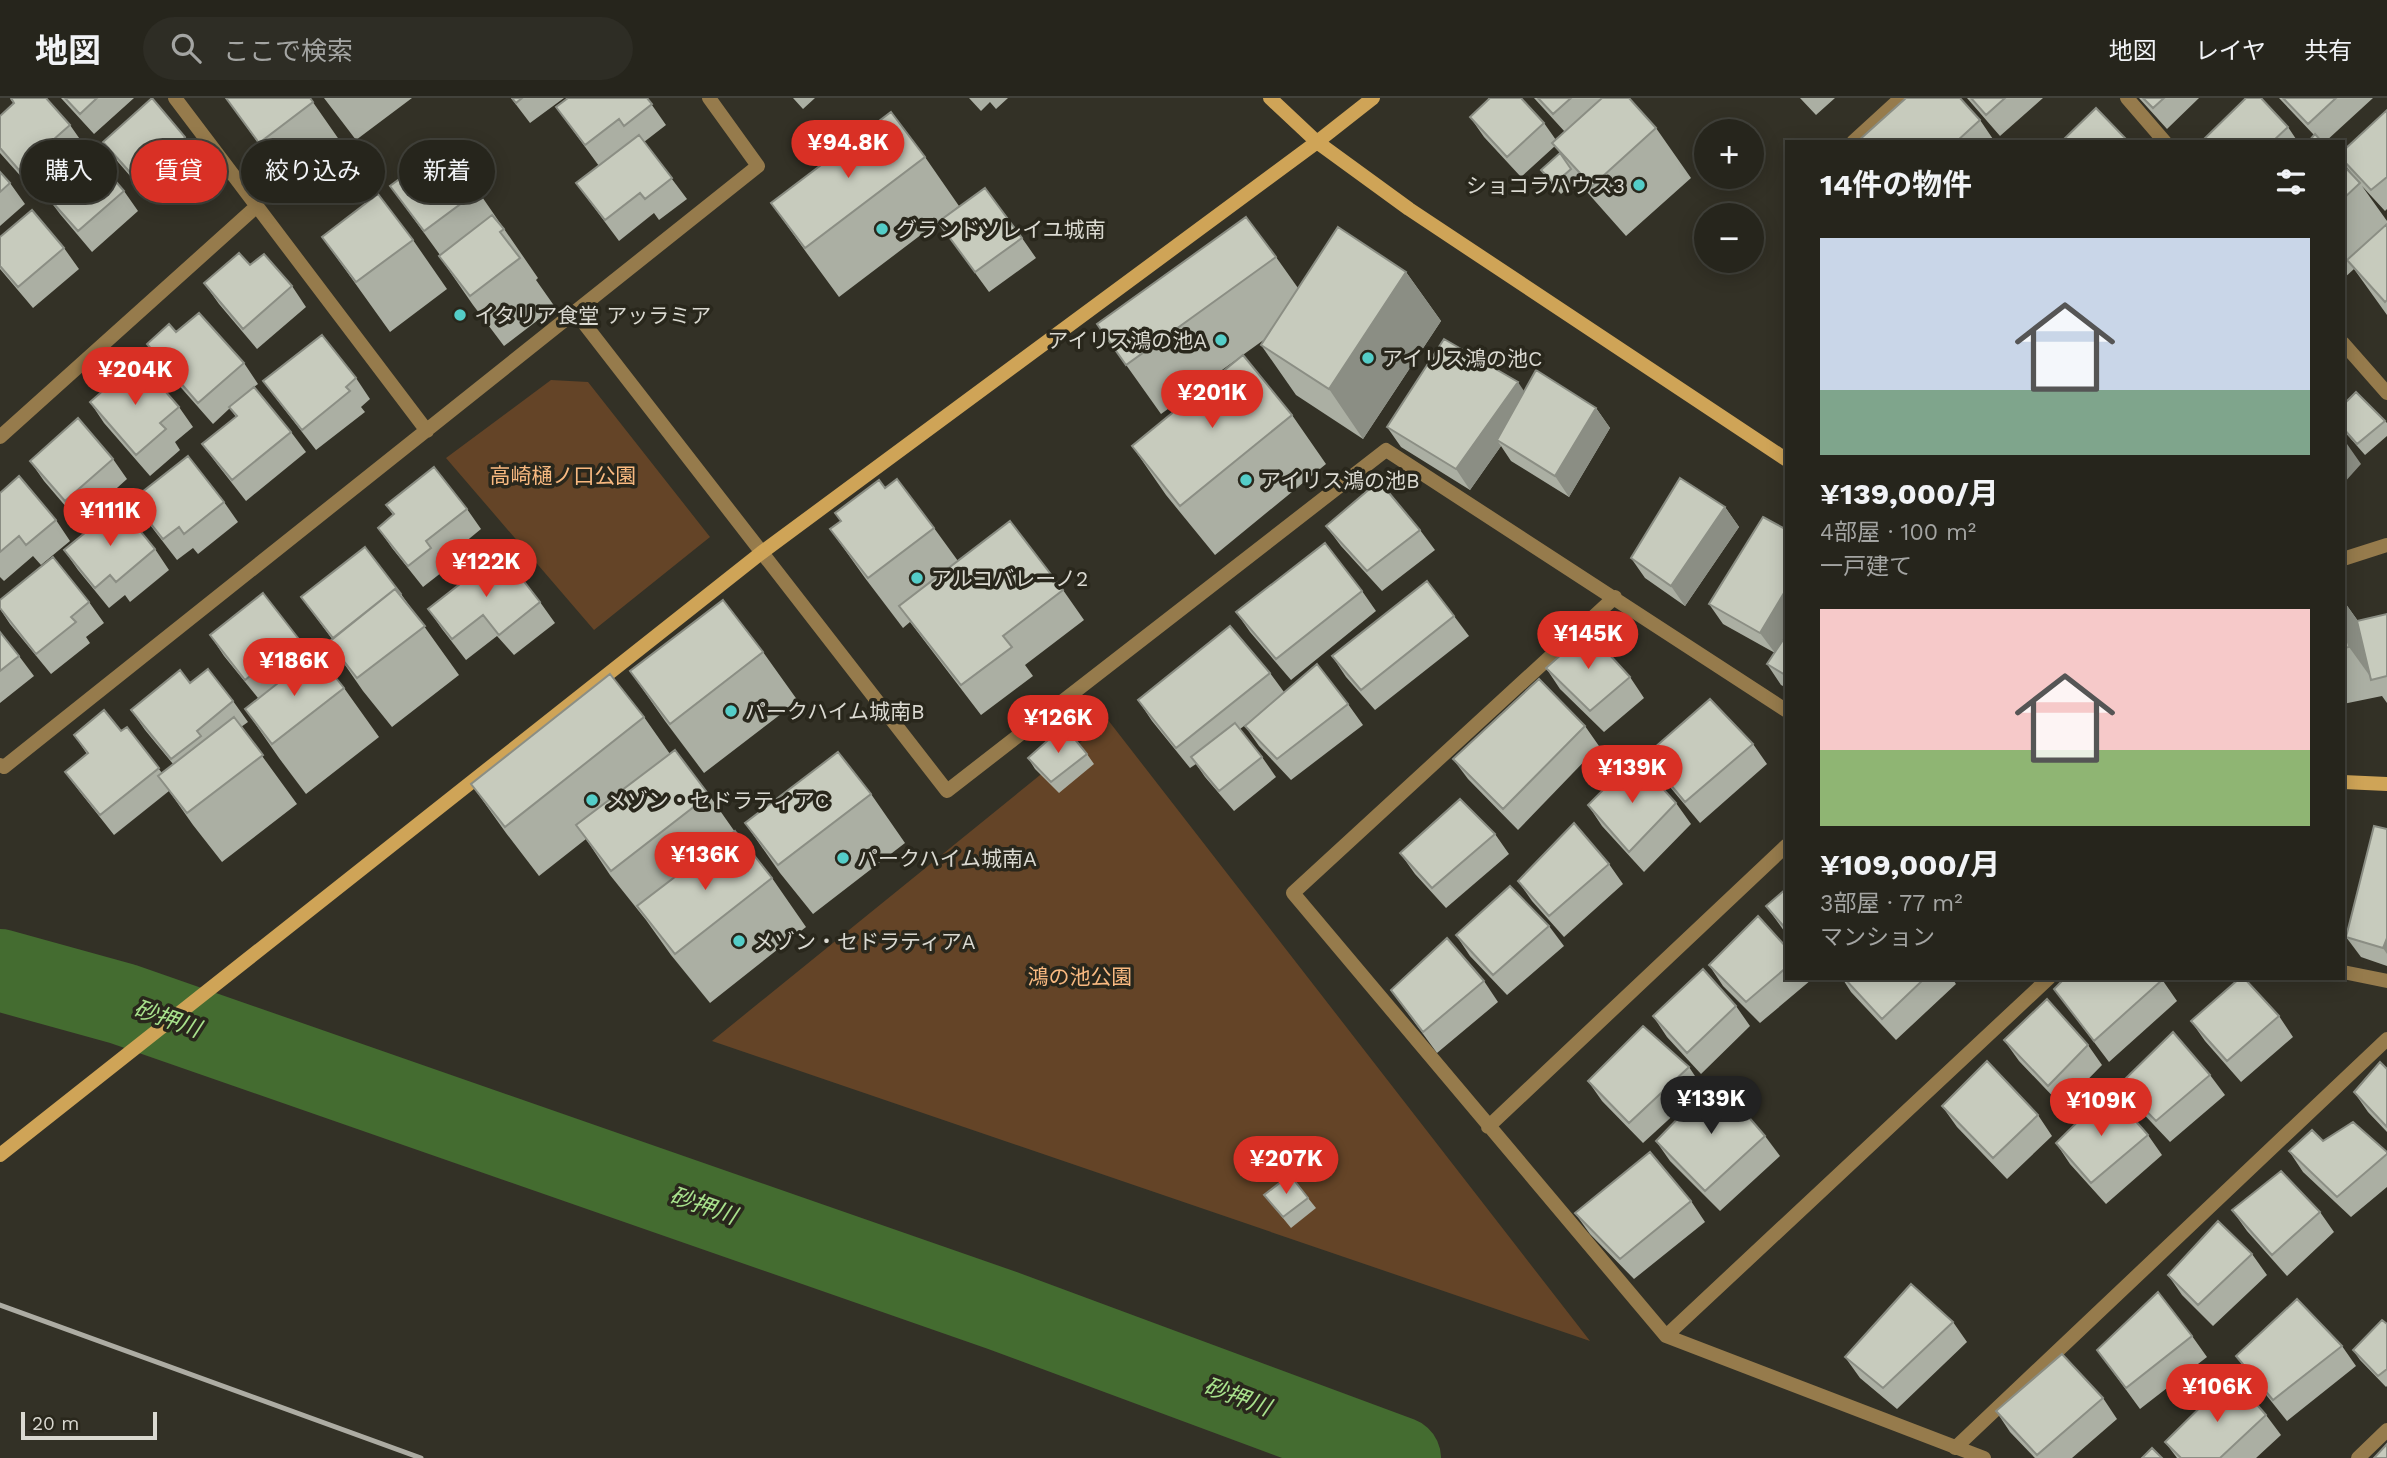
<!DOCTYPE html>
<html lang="ja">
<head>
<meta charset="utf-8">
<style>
	:root { --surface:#26251c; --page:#2e2d25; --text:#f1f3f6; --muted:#a4a5a3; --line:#42423b; --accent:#d93025 }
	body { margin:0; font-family:"Work Sans","Noto Sans JP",sans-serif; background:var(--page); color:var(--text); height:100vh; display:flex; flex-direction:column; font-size:26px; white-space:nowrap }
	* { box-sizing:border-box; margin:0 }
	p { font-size:23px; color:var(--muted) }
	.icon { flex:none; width:38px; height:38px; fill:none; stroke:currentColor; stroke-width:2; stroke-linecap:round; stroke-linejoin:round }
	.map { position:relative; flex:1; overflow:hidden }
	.side { position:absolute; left:1785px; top:42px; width:560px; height:840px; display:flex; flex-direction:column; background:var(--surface); border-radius:0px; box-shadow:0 4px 18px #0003,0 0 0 2px var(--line) }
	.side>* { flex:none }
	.top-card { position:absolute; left:21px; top:42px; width:665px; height:63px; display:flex; gap:14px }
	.tools { position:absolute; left:1694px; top:21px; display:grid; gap:14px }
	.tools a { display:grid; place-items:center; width:70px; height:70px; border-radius:50%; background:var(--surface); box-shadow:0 4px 18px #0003,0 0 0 2px var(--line); font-size:35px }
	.scale { position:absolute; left:21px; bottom:18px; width:136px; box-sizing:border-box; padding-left:7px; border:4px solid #dad9d1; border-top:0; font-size:19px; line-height:24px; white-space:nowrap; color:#dad9d1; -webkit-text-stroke:5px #29271c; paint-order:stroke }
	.price { position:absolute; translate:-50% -60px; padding:0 16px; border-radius:24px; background:var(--accent); color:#fff; font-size:23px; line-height:46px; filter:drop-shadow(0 2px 4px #0008) }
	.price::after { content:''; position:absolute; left:50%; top:42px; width:21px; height:16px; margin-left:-10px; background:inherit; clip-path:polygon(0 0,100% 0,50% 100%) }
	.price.selected { background:#222; color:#fff }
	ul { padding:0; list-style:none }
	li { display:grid; align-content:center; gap:14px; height:371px; padding:0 35px }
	li span { display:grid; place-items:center; height:217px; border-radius:0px; color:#555 }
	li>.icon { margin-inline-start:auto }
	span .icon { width:126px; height:126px; fill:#fffc; stroke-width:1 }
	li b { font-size:30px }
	h2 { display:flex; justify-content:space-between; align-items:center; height:84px; padding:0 35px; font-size:30px }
	.tag { padding:0 24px; border-radius:32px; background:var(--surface); box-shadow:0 4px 18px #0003,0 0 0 2px var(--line); font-size:24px; line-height:63px }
	.tag.selected { background:var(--accent); color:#fff }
	header { display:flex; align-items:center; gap:42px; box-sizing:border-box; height:98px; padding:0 35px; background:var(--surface); border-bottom:2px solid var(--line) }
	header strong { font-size:33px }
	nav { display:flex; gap:38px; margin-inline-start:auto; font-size:24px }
	.search { width:490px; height:63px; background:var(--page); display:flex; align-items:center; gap:18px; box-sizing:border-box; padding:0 24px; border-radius:38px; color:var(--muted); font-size:26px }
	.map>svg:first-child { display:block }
	.green { fill:#644427 }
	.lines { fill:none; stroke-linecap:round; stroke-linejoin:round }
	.river { stroke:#446c30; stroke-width:82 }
	.street { stroke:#967b4c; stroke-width:14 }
	.secondary { stroke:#cfa457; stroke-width:14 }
	.rail { stroke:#adaca3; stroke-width:5 }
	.wall { fill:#abafa3 }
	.shaded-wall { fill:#8b8e84 }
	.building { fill:#c7cbbd; stroke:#8b8e84; stroke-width:2 }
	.poi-dot { fill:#54cdc8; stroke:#29271c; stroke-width:2.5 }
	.labels { text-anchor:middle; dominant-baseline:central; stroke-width:7; stroke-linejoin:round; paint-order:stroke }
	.poi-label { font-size:21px; fill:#dad9d1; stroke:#29271c; text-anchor:start }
	.park-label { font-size:21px; fill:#f8b980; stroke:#29271c }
	.water-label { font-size:23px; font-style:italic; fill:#a9e38d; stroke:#29271c }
</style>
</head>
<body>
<header>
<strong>地図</strong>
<div class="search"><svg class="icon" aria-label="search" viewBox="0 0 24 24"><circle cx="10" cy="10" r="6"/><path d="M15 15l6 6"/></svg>ここで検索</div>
<nav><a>地図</a><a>レイヤ</a><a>共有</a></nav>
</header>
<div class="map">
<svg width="2387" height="1360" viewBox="0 0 2387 1360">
	<rect width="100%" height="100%" fill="#333126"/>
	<path class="green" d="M551 282 588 284 710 439 594 532 446 360Z
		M1108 622 1590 1243 712 943Z"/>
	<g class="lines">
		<path class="river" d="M0 872 123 906 1001 1212 1400 1360"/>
		<path class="street" d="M175 0 427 333
			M2127 0 2165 44
			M1853 44 1901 0
			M576 215 947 693 1386 352 1787 613
			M2343 245 2387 295
			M0 339 257 108
			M2343 461 2387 447
			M1615 499 1293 795 1666 1238 1984 1360
			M0 667 4 669 758 68 709 0
			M2343 874 2387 883
			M1488 1029 1787 747
			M1666 1238 2049 880
			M1955 1350 2387 941
			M2358 1360 2387 1332"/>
		<path class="secondary" d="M1270 0 1317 44 1409 111 1787 362
			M2343 684 2387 686
			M0 1057 761 455 1317 44 1373 0"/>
		<path class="rail" d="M0 1207 421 1360"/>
	</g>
	<path class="wall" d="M61 0H134L94 36Z
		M226 0H310L347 53 293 94Z
		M324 0H412L356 42Z
		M511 0H564L530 25Z
		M567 0H647L666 27 644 44 687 101 659 122 654 115 619 143 576 85 599 68 556 9Z
		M793 0H815L803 11Z
		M969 0H1008L996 11 990 4 981 13Z
		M1488 0H1521L1544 25 1556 42 1565 34 1534 0H1629L1656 30 1691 80 1626 138 1587 94 1578 82 1561 96 1548 82 1541 72 1560 55 1555 48 1521 79 1484 39 1470 19 1489 1Z
		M1800 0H1835L1816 17Z
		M1967 0H2043L2000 38Z
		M2139 0H2199L2167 31Z
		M2279 0H2373L2325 44H2308L2314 37Z
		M10 1 70 27 84 47 33 92 0 55V18L14 6Z
		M2387 12V111L2385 113 2362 88 2387 123V217L2354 171 2343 181V67L2351 75 2343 64V53Z
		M1980 22 1995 44H1857Z
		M2288 29 2298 44H2201Z
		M185 39 200 59 198 62 202 68 190 79 184 72 150 101 118 64 103 44Z
		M925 59 959 108 839 199 806 154 771 105Z
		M0 74 10 85 25 106 0 128Z
		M390 88 478 93 538 180 536 182 555 209 504 248 473 207 439 158 440 157Z
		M124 93 138 113 92 154 60 116 45 96Z
		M938 124 1022 140 1036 160 989 194Z
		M0 139 64 150 79 171 33 210 0 171Z
		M322 139 413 142 447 191 390 234Z
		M1276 159 1298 190 1406 174 1441 223 1363 341 1296 297 1261 247 1265 241 1161 316 1097 226Z
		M250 167 292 188 306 209 257 251 219 206 204 185Z
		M176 234 244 265 258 286 254 289 291 334 306 354 246 403 217 366 202 346 236 319 230 310 213 326 161 267 147 246Z
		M356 280 370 301 361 309 365 314 316 352 278 303 263 283Z
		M1524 294 1596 310 1610 330 1569 399 1511 363 1501 348 1470 392 1401 349 1387 329Z
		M90 304 179 309 193 329 175 344 180 352 150 378 104 325Z
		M2343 307 2385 323 2387 325V338L2365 357 2343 332Z
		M1292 317 1326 366 1215 457 1166 397 1132 348Z
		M113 361 127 381 79 424 44 383 30 363Z
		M885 390 934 430 958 463 1063 492 1084 522 1025 567 1033 578 981 617 910 524 903 530 865 480 830 431Z
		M0 395 56 422 70 443 41 467 33 458 4 483 0 479Z
		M132 402 224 404 238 424 198 456 193 450 177 462 147 423Z
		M386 407 467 411 481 431 441 464 446 471 423 489 392 450 378 430 393 417Z
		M1725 409 1739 429 1685 508 1645 480 1631 460Z
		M1763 419 1775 555 1723 526 1709 506Z
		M1326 428 1420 432 1435 452 1382 493 1341 448Z
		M155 451 169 472 130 504 125 497 109 510 78 472 64 452Z
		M1362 493 1376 513 1291 582 1250 534 1236 514Z
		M401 496 459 577 392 629 363 593 329 544 332 541 301 499Z
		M2343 502 2358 523 2387 516V605L2382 598 2343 606Z
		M89 504 104 525 86 539 90 545 51 576 10 526 0 511Z
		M540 504 555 525 514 557 497 538 466 562 442 531 428 511Z
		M1454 518 1469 538 1375 612 1346 579 1332 558Z
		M0 534 19 558 34 578 0 605Z
		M1787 536V590L1781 587 1767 566Z
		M210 537 298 540 311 559 344 590 379 639 306 696 279 660 245 611 258 600 224 558Z
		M763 554 798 603 704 675 665 623 630 573Z
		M1546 570 1630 579 1644 600 1604 634 1560 591Z
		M1270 575 1284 594 1348 606 1363 627 1291 682 1259 648 1245 628 1256 619 1240 631 1262 659 1276 679 1234 713 1205 679 1196 666 1190 670 1152 623 1138 602Z
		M190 585 233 603 248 624 241 629 297 706 222 764 193 727 169 693 114 737 80 694 65 674 87 656 74 637 121 633 127 629 162 675 173 666 145 632 131 612Z
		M644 619 670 656 709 697 735 734 772 780 806 829 710 905 671 857 646 822 610 777 586 741 539 778 506 735 471 686Z
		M1585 628 1599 648 1518 732 1468 681 1453 661Z
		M1753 646 1767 666 1700 725 1660 677 1646 657Z
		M1087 656 1094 666 1059 695 1035 671 1028 660Z
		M871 696 905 745 813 816 780 775 745 725Z
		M1676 705 1691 726 1644 774 1602 728 1588 707Z
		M2387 731V868L2361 859 2346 839Z
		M1495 736 1509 756 1446 810 1415 776 1400 755Z
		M1609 766 1623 786 1564 839 1532 803 1518 783Z
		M1787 790V837L1766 808Z
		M1549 828 1564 848 1507 897 1470 858 1456 837Z
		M1787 850V880H1810L1811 882 1760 925 1723 888 1709 867Z
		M1842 880H1952L1956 886 1896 942 1851 894Z
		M2161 880 2177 903 2109 964 2054 891Z
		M1484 883 1498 904 1437 955 1391 892Z
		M1736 908 1750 928 1701 976 1667 939 1653 918Z
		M2279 918 2293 939 2241 984 2205 943 2191 923Z
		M2004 942 2088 947 2102 967 2062 1008 2019 963Z
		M1689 969 1703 990 1643 1045 1602 1003 1588 983Z
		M2387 971V1034L2368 1014 2354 994Z
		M2210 977 2225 997 2170 1044 2135 1007 2120 986Z
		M1942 1008 2038 1017 2052 1038 2007 1081 1957 1029Z
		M2148 1037 2162 1057 2106 1106 2070 1066 2056 1045Z
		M1765 1038 1780 1058 1720 1113 1670 1063 1656 1043Z
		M2289 1053 2387 1054V1089L2351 1119 2303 1074Z
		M1264 1097 1308 1100 1316 1110 1291 1130Z
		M1691 1103 1705 1124 1634 1181 1590 1136 1575 1115Z
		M2232 1112 2320 1114 2334 1134 2287 1178 2247 1133Z
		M2252 1156 2267 1177 2213 1228 2182 1197 2168 1177Z
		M1953 1224 1967 1244 1897 1311 1860 1280 1845 1259Z
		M2387 1226V1288L2386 1289 2360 1262 2353 1252Z
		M2192 1238 2207 1259 2140 1311 2097 1252Z
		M2342 1248 2356 1268 2287 1323 2251 1278 2236 1258Z
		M2103 1300 2117 1321 2072 1360H2035L2010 1334 1996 1313Z
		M2266 1317 2281 1337 2256 1360H2177L2165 1344Z"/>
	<path class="shaded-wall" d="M185 39 200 59 198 62 183 42Z
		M1406 174 1441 223 1363 341 1329 291Z
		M1518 284 1532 305 1497 342 1501 348 1470 392 1456 371Z
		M1596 310 1610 330 1569 399 1555 378Z
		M2347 346 2361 366 2343 386V349Z
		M1725 409 1739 429 1685 508 1671 488Z
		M1787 490V534L1775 555 1760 535Z
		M2343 502 2372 543V581L2349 549 2343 521Z
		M2387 840V856L2383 850Z"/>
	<path class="building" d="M11 0H46L70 27 19 72 0 50V18L14 5Z
		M65 0H97L80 16Z
		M152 0 185 39 183 42 188 48 176 58 170 52 136 81 103 44Z
		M226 0H310L313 4 259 45Z
		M512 0H522L516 5Z
		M568 0H647L652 6 624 28 619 21 585 47 556 9Z
		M1490 0H1521L1544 25 1507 59 1470 19Z
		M1538 0H1571L1553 16Z
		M1602 0H1629L1656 30 1592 88 1552 45Z
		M1906 0H1960L1980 22 1956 44H1857Z
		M1971 0H2005L1986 17Z
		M2143 0H2164L2153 10Z
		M2246 0H2261L2288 29 2272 44H2201Z
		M2283 0H2336L2308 26Z
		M2096 10 2127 42 2124 44H2061Z
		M2387 12V79L2371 92 2343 62V53Z
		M891 14 925 59 805 150 771 105Z
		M2315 36 2322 44H2308Z
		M639 37 672 80 645 101 640 95 605 122 576 85Z
		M444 48 478 93 424 133 390 88Z
		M1560 55 1571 71 1554 86 1541 72Z
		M92 56 124 93 78 133 45 96Z
		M2343 67 2360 85 2343 101Z
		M0 74 10 85 0 94Z
		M985 90 1022 140 975 174 938 124Z
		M378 96 413 142 356 184 322 139Z
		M32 112 64 150 18 189 0 168V139Z
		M492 117 504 131 500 134 520 160 470 198 439 158Z
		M1246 119 1276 159 1126 267 1097 226Z
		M2387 126V202L2385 204 2347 162Z
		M1338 129 1406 174 1329 291 1261 247Z
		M239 155 250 167 264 156 292 188 243 231 204 185Z
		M199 215 244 265 198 305 147 246 169 226 176 234Z
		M322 237 356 280 346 289 350 293 302 332 263 283Z
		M1444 241 1518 284 1456 371 1387 329Z
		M1243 257 1292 317 1180 408 1132 348Z
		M138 262 179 309 160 325 166 331 136 357 90 304Z
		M1536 272 1596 310 1555 378 1497 342Z
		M254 289 291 334 232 382 202 346 237 318 229 309Z
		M2356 294 2385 323 2357 346 2343 330V307Z
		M78 320 113 361 65 403 30 363Z
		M188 358 224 404 184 436 179 429 163 441 132 402Z
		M434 369 467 411 426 443 431 450 408 468 378 430 394 416 386 407Z
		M19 378 56 422 26 447 19 438 0 454V395Z
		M1680 380 1725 409 1671 488 1631 460Z
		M897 381 934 430 868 480 830 431 841 423 835 415 879 382 885 390Z
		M1379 383 1420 432 1367 473 1326 428Z
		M119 407 155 451 116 484 110 477 95 490 64 452Z
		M1763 419 1787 432V490L1760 535 1709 506Z
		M1010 423 1063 492 1003 538 1012 549 961 587 899 508Z
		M1325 445 1362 493 1276 561 1236 514Z
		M365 449 401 496 400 497 395 491 333 540 301 499Z
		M501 454 540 504 499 537 483 517 452 541 428 511Z
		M53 459 89 504 71 519 76 524 36 556 0 510V502Z
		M1427 483 1454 518 1361 592 1332 558Z
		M395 491 425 528 357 580 329 544Z
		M263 495 298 540 245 582 210 537Z
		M723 502 763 554 670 626 630 573Z
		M2387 516V578L2371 582 2357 523Z
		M2343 521 2349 549 2343 550Z
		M1230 528 1270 575 1176 650 1138 602Z
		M1588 533 1630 579 1590 613 1546 570Z
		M0 534 19 558 0 573Z
		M1787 536V578L1767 566Z
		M316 555 344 590 272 646 245 611Z
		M1317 566 1348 606 1277 661 1245 628Z
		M208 571 233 603 197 633 201 638 171 661 131 612 180 572 190 585Z
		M610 576 644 619 505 729 471 686Z
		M1539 581 1585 628 1503 711 1453 661Z
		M1710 601 1753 646 1685 704 1646 657Z
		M104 612 121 633 127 629 159 670 100 717 65 674 88 655 74 637Z
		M234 619 263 657 187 715 158 678Z
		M1235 625 1262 659 1219 693 1191 659Z
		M1064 628 1087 656 1051 684 1028 660Z
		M675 652 709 697 611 773 576 727Z
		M838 654 871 696 778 767 745 725Z
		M1635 660 1676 705 1629 754 1588 707Z
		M1460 701 1495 736 1432 790 1400 755Z
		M1574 725 1609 766 1549 818 1518 783Z
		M2374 728 2387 731V840L2383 850 2346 839Z
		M735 733 772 780 675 856 637 808Z
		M1510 788 1549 828 1493 877 1456 837Z
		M1787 790V832L1766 808Z
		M1758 818 1787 850V869L1746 904 1709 867Z
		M1447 840 1484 883 1423 934 1391 892Z
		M1703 871 1736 908 1687 955 1653 918Z
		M1844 880H1925L1882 921Z
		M2065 880H2161L2162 882 2094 943 2054 891Z
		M2240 880H2244L2279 918 2227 963 2191 923Z
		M2047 901 2088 947 2048 988 2004 942Z
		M1643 928 1689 969 1629 1025 1588 983Z
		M2173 934 2210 977 2156 1023 2120 986Z
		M1987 963 2038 1017 1993 1060 1942 1008Z
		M2380 964 2387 971V1029L2354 994Z
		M1716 981 1765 1038 1705 1093 1656 1043Z
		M2109 993 2148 1037 2091 1085 2056 1045Z
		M2353 1024 2387 1054V1056L2337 1099 2289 1053 2312 1032 2323 1043Z
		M1650 1054 1691 1103 1620 1161 1575 1115Z
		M2281 1073 2320 1114 2272 1157 2232 1112Z
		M1290 1077 1308 1100 1283 1119 1264 1097Z
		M2218 1123 2252 1156 2198 1207 2168 1177Z
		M1911 1186 1953 1224 1883 1290 1845 1259Z
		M2158 1194 2192 1238 2126 1290 2097 1252Z
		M2297 1201 2342 1248 2273 1302 2236 1258Z
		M2382 1222 2387 1226V1271L2378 1278 2353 1252Z
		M2062 1256 2103 1300 2037 1357 1996 1313Z
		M2232 1278 2266 1317 2220 1360H2181L2165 1344Z
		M2387 1346V1360H2374Z
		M2152 1350 2162 1360H2142Z"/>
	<g class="poi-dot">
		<circle cx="1639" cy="87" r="7"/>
		<circle cx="882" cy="131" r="7"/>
		<circle cx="460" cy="217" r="7"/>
		<circle cx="1221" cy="242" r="7"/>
		<circle cx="1368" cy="260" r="7"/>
		<circle cx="1246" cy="382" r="7"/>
		<circle cx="917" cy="480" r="7"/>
		<circle cx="731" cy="613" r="7"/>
		<circle cx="592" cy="702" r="7"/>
		<circle cx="843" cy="760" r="7"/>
		<circle cx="739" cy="843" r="7"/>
	</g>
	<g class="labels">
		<g class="poi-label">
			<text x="1625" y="87" text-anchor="end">ショコラハウス3</text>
			<text x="896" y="131">グランドソレイユ城南</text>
			<text x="474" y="217">イタリア食堂 アッラミア</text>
			<text x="1207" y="242" text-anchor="end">アイリス鴻の池A</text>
			<text x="1382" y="260">アイリス鴻の池C</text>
			<text x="1260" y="382">アイリス鴻の池B</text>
			<text x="931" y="480">アルコバレーノ2</text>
			<text x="745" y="613">パークハイム城南B</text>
			<text x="606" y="702">メゾン・セドラティアC</text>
			<text x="857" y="760">パークハイム城南A</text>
			<text x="753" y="843">メゾン・セドラティアA</text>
		</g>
		<g class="park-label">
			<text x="563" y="377">高崎樋ノ口公園</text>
			<text x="1080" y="878">鴻の池公園</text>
		</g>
		<g class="water-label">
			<text transform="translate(167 921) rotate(19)">砂押川</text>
			<text transform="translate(703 1108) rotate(19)">砂押川</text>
			<text transform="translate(1237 1299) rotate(20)">砂押川</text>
		</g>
	</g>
</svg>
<div class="tools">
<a>+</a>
<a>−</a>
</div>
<div class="scale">20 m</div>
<b class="price" style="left:848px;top:82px">¥94.8K</b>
<b class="price" style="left:135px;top:309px">¥204K</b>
<b class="price" style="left:1212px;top:332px">¥201K</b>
<b class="price" style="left:110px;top:450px">¥111K</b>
<b class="price" style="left:486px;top:501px">¥122K</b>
<b class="price" style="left:1588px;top:573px">¥145K</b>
<b class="price" style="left:294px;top:600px">¥186K</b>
<b class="price" style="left:1058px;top:657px">¥126K</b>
<b class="price" style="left:1632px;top:707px">¥139K</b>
<b class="price" style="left:705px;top:794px">¥136K</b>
<b class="price selected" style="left:1711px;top:1038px">¥139K</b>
<b class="price" style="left:2101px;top:1040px">¥109K</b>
<b class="price" style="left:1286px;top:1098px">¥207K</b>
<b class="price" style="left:2217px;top:1326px">¥106K</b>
<div class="top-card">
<a class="tag">購入</a>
<a class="tag selected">賃貸</a>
<a class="tag">絞り込み</a>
<a class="tag">新着</a>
</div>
<section class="side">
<h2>14件の物件<svg class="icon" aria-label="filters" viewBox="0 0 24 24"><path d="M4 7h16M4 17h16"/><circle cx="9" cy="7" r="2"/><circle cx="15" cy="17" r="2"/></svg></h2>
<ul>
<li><span style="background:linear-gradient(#c9d6e8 70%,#7fa58c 0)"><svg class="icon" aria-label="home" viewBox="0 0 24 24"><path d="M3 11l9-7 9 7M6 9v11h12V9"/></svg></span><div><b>¥139,000/月</b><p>4部屋 · 100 m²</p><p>一戸建て</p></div></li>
<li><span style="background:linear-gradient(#f6c9c9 65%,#8fb573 0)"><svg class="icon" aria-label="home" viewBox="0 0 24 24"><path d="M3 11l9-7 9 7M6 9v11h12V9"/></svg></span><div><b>¥109,000/月</b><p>3部屋 · 77 m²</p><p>マンション</p></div></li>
</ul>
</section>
</div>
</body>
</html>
